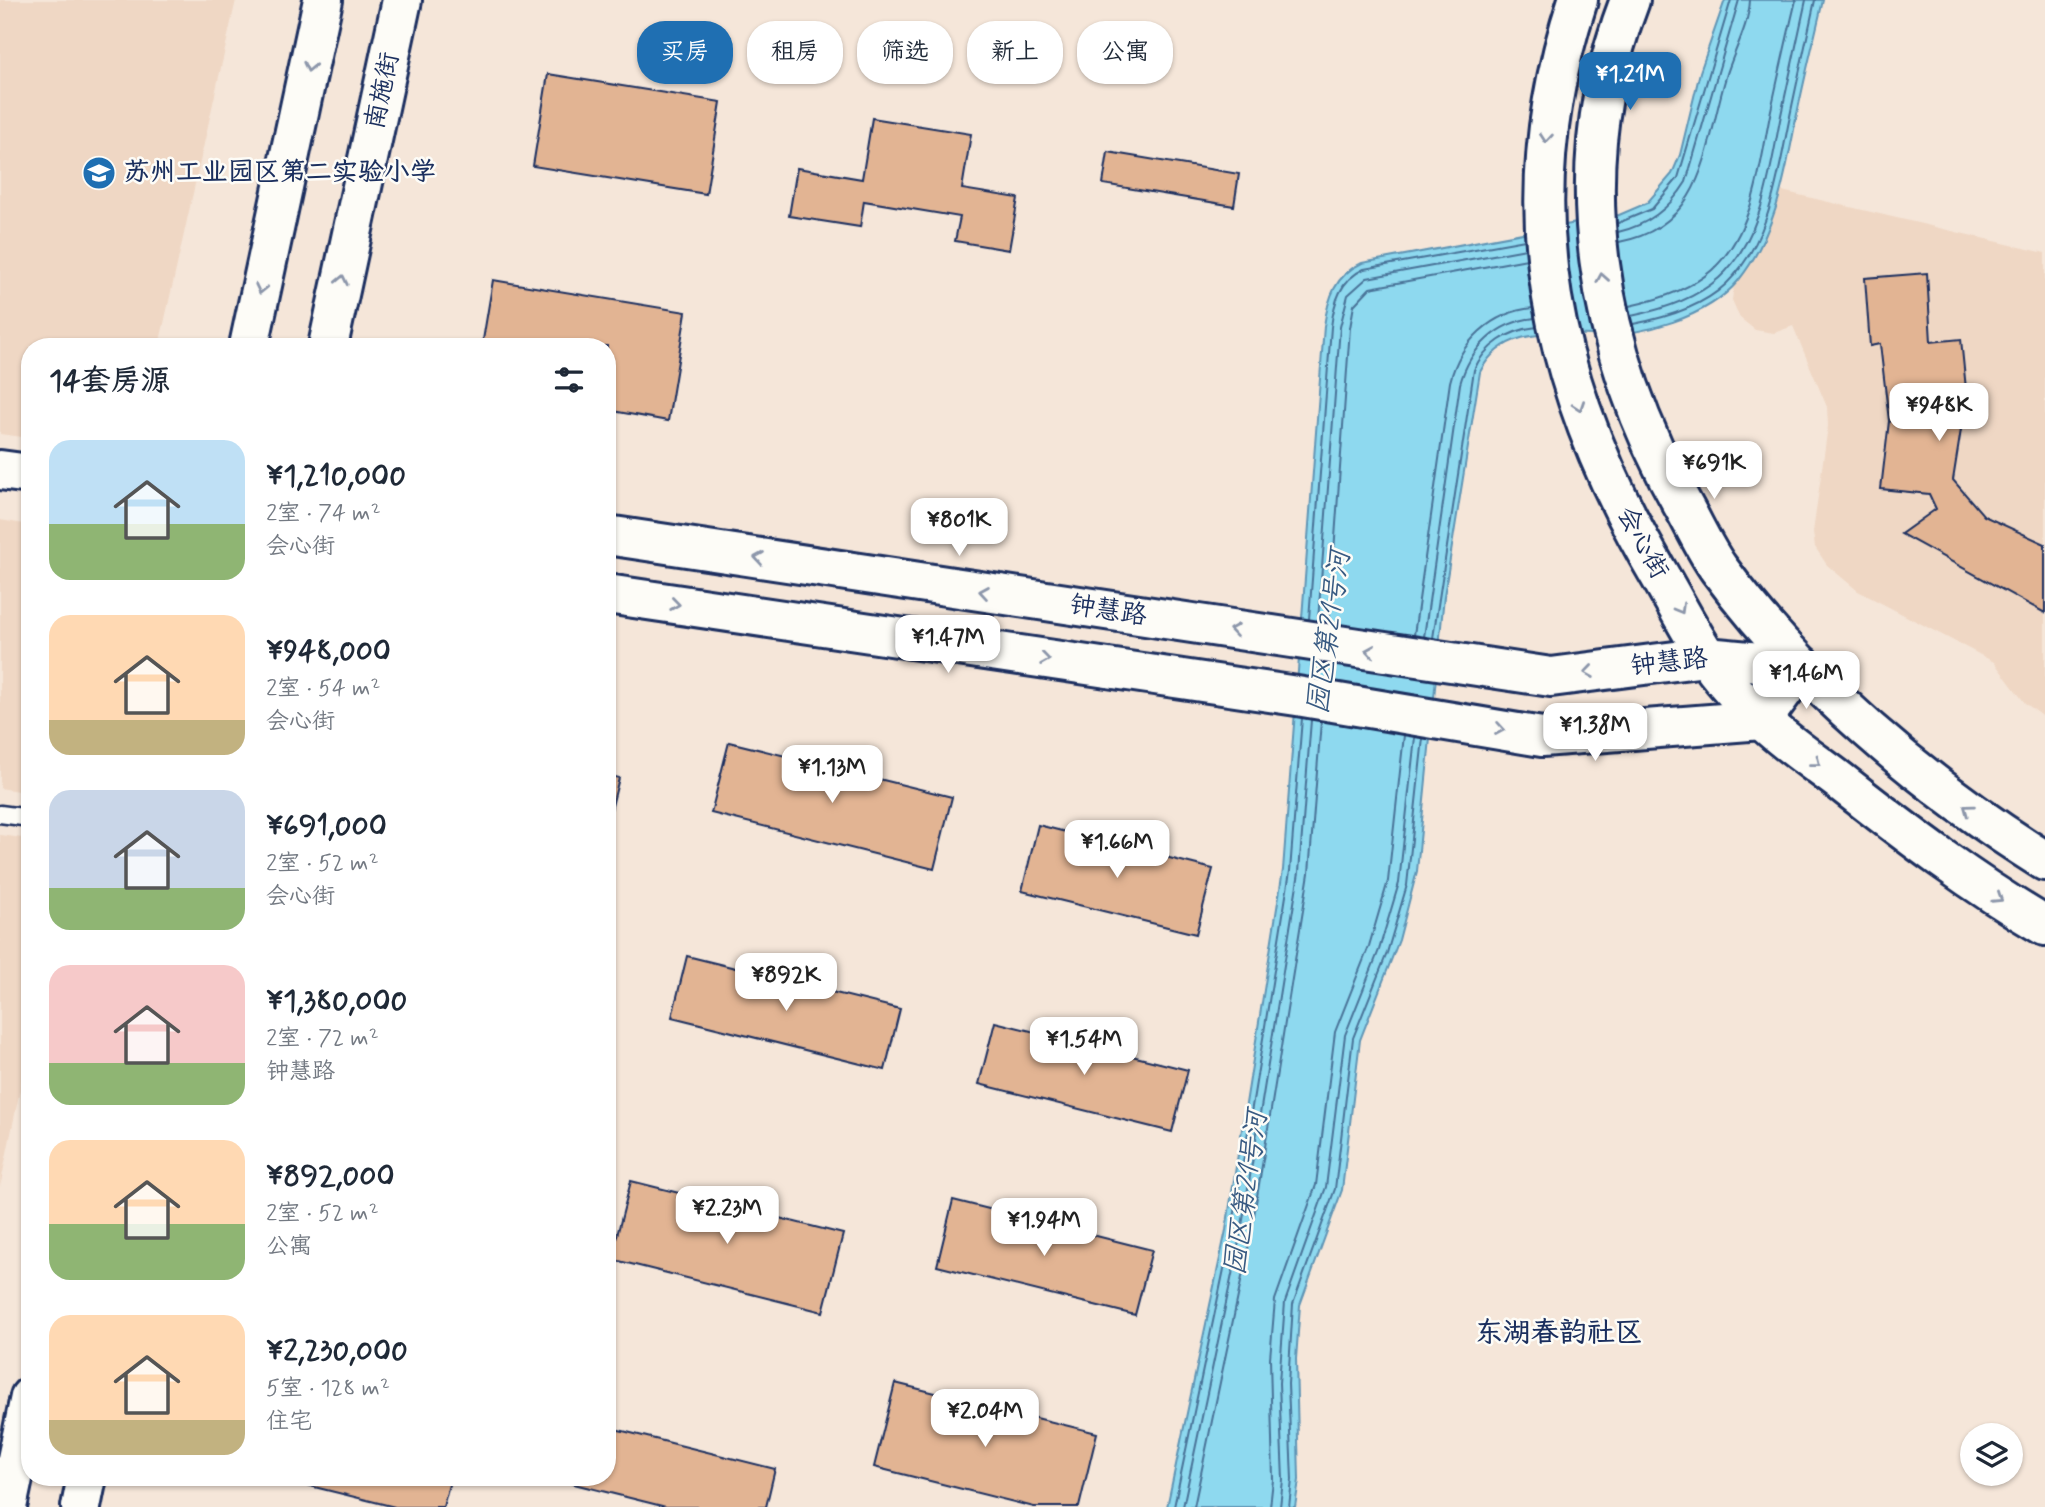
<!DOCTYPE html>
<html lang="zh">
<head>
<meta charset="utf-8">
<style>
	:root { --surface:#fff; --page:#f2f2f3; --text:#1f2937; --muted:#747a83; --accent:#1f6fb2 }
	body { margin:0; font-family:Mynerve,"LXGW WenKai TC",sans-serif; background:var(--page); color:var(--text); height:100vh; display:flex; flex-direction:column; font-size:26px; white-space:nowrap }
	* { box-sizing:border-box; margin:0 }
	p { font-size:23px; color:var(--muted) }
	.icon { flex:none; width:38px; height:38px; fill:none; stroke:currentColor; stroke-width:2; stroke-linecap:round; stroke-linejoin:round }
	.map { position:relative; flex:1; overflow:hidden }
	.sheet { position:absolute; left:21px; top:338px; width:595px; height:1148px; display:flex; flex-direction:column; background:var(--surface); border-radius:28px; box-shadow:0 2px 5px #0004 }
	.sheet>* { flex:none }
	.guide { position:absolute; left:637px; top:21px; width:665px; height:63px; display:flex; gap:14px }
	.fabs { position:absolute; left:1960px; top:1423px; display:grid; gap:14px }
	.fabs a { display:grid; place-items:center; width:63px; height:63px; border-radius:50%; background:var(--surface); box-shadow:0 2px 5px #0004; font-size:35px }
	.price { position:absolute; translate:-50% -60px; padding:0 16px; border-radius:14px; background:#fff; color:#222; font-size:23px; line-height:46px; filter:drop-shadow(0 2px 4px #0008) }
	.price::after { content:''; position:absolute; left:50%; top:42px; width:21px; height:16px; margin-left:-10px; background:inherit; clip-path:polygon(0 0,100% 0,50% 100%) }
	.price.on { background:var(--accent); color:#fff }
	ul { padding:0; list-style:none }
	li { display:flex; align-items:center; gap:21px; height:175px; padding:0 28px }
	li span { display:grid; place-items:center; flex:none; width:196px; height:140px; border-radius:21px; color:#555 }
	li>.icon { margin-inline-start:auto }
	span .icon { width:84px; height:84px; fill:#fffc; stroke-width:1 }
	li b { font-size:30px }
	h2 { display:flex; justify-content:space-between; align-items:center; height:84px; padding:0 28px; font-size:30px }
	.pill { padding:0 24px; border-radius:28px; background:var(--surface); box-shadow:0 2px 5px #0004; font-size:24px; line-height:63px }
	.pill.on { background:var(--accent); color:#fff }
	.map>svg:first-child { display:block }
	.built { fill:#efd7c4 }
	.water { fill:#8ed9ef; stroke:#6095b5; stroke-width:2 }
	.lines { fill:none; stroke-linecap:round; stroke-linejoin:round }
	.shore { stroke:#497398; stroke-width:2 }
	.building { fill:#e2b493; stroke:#1b2f5e; stroke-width:2 }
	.service-casing { stroke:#1b2f5e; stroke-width:21 }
	.tertiary-casing { stroke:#1b2f5e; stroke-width:44 }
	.secondary-casing { stroke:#1b2f5e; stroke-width:44 }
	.primary-casing { stroke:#1b2f5e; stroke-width:44 }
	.service { stroke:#fdfcf7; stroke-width:16 }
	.tertiary { stroke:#fdfcf7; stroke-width:38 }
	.secondary { stroke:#fdfcf7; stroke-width:38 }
	.primary { stroke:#fdfcf7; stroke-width:38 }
	.oneway { stroke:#8c96aa }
	.labels { text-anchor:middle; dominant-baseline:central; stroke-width:5; stroke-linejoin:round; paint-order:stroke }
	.street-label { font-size:26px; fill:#1b2f5e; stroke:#fdfcf7 }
	.poi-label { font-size:26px; font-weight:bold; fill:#1b2f5e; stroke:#fdfcf7; text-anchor:start }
	.water-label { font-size:28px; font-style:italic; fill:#385a82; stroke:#fdfcf7 }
	.neighbourhood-label { font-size:28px; font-weight:bold; fill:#1b2f5e; stroke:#fdfcf7 }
</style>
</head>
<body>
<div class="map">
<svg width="2045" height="1507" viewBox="0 0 2045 1507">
	<rect width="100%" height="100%" fill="#f5e6d9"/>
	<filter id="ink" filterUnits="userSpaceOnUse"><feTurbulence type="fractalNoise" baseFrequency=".0143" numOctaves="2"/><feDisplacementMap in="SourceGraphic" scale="14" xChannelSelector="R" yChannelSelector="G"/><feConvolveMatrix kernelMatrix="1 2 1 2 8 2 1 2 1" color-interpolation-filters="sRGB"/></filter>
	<g filter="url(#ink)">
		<path class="built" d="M0 0H236L159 346H30V438L0 434Z
			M1782 191 2045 253V718L2025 703 1994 662 1858 591 1827 565 1815 547 1813 532 1828 426 1827 407 1793 326 1774 333 1755 330 1740 318 1732 300 1734 285 1755 256Z
			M0 520 30 525V793L0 788Z
			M0 835 30 839V1041L0 1187Z"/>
		<path class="water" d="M1725 0H1823C1814 40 1804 79 1796 119 1785 176 1776 234 1738 281 1707 318 1643 335 1597 335 1554 335 1504 325 1480 372L1444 596 1417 871 1399 940 1360 1040 1342 1190 1300 1305 1296 1359 1299 1480 1295 1507H1167L1226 1230 1283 870 1324 326C1328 298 1335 275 1362 263L1619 215 1647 203 1672 174 1680 155 1700 72Z"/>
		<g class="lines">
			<path class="shore" d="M1618 223 1652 209 1678 178 1731 0
				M1618 232C1649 225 1670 208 1686 182L1739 0
				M1619 242C1706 226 1705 146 1726 77 1733 53 1749 25 1750 0
				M1629 306C1657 300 1690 290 1712 270 1755 231 1760 163 1771 110 1779 74 1787 37 1796 0
				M1631 316C1661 310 1695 299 1719 278 1763 238 1770 170 1781 115 1789 77 1798 38 1806 0
				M1633 324C1665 318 1702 307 1726 284 1771 241 1778 173 1790 116 1798 77 1807 38 1815 0
				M1309 619 1331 327C1334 302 1340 280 1364 269L1525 240
				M1318 621 1340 327 1348 295 1367 278 1526 249
				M1329 622 1350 328 1354 305 1370 288 1527 259
				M1414 635 1450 382C1460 342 1491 312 1533 308
				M1424 637 1460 384C1470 348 1497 322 1535 318
				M1433 638 1474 370C1485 345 1509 330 1537 327
				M1174 1507 1232 1231 1290 871 1302 718
				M1183 1507 1241 1232 1299 872 1311 720
				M1194 1507 1251 1234 1309 873 1321 721
				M1270 1507 1273 1480 1270 1358 1275 1300 1316 1185 1335 1032 1369 946 1388 881 1404 735
				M1280 1507 1283 1480 1279 1383 1285 1302 1326 1187 1345 1035 1379 950 1399 883 1415 737
				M1289 1507 1292 1480 1288 1384 1293 1304 1335 1189 1353 1038 1387 953 1407 885 1423 738"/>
		</g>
		<path class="building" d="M548 74 721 102 706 194 533 166Z
			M872 118 971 134 962 189 1018 198 1009 250 955 241 960 217 864 201 860 227 789 216 797 168 862 179Z
			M1108 152 1239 174 1234 206 1103 184Z
			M1927 273 1931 342 1961 339 1966 389 1934 391V412L1963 417 1953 480 1984 516 2045 544V613L1901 534 1936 509 1929 494 1881 489 1889 421 1880 344 1870 346 1865 278Z
			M493 280 686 312 668 421 607 410V346H482Z
			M729 742 952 797 934 869 711 813Z
			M607 775 619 778 607 826Z
			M1038 825 1213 869 1196 934 1022 891Z
			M687 956 900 1009 885 1070 672 1017Z
			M995 1022 1188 1070 1172 1132 979 1084Z
			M631 1181 843 1234 823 1312 611 1259Z
			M953 1200 1152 1250 1135 1315 937 1266Z
			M895 1383 1097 1433 1079 1507H1034L874 1467Z
			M607 1427 775 1469 766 1507H666L550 1478 607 1477Z
			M274 1477H451L443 1507H395Z"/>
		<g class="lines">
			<defs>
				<path id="service" d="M0 814 30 818"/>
				<path id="tertiary" d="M0 470 30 474
					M607 535 1551 677 1706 657 1802 666
					M607 594 1297 696 1542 737 1762 720 1802 666"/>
				<path id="secondary" d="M1578 0C1509 209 1550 390 1660 576 1675 602 1689 629 1705 654 1719 677 1742 700 1761 719 1784 742 1815 762 1841 782 1907 834 1973 884 2045 926
					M1630 0C1564 171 1596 353 1685 509 1696 529 1706 551 1719 569 1802 682 1926 787 2045 861"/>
				<path id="primary" d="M249 346 323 0
					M328 346 402 0
					M7 1507 30 1397
					M81 1507 87 1477"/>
			</defs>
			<use href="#service" class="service-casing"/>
			<use href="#tertiary" class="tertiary-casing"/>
			<use href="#secondary" class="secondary-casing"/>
			<use href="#primary" class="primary-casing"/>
			<use href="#service" class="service"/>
			<use href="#tertiary" class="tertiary"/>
			<use href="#secondary" class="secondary"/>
			<use href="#primary" class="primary"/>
		</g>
		<defs><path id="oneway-chevron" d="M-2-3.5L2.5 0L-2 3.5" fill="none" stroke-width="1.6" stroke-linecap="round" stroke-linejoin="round" transform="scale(1.75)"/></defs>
		<g class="oneway">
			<use href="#oneway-chevron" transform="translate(309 67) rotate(102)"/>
			<use href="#oneway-chevron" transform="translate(1546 138) rotate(95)"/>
			<use href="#oneway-chevron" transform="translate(1602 278) rotate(-100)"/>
			<use href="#oneway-chevron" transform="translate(342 280) rotate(-78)"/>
			<use href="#oneway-chevron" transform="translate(261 289) rotate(102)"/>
			<use href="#oneway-chevron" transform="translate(1579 406) rotate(71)"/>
			<use href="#oneway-chevron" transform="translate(759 558) rotate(-171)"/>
			<use href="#oneway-chevron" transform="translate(984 592) rotate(-171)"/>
			<use href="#oneway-chevron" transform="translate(675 604) rotate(8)"/>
			<use href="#oneway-chevron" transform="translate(1680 609) rotate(60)"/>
			<use href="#oneway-chevron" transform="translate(1234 630) rotate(-171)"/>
			<use href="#oneway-chevron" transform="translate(1370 651) rotate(-171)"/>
			<use href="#oneway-chevron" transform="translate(1045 659) rotate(8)"/>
			<use href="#oneway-chevron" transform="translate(1589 672) rotate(172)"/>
			<use href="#oneway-chevron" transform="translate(1500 729) rotate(10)"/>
			<use href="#oneway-chevron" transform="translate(1816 762) rotate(38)"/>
			<use href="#oneway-chevron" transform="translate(1968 809) rotate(-144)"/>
			<use href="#oneway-chevron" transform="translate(1998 898) rotate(33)"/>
		</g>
	</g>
	<defs>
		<symbol id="school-disc" viewBox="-11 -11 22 22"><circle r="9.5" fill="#1f6fb2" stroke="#fdfcf7"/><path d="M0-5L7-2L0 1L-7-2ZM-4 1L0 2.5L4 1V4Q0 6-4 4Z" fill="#fff"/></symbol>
	</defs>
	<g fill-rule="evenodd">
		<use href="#school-disc" x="80" y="154" width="38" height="38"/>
	</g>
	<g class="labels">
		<g class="street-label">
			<text transform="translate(383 91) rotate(-78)">南施街</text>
			<text transform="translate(1642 543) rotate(61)">会心街</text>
			<text transform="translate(1108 611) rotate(9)">钟慧路</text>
			<text transform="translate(1669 663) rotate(-6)">钟慧路</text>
		</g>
		<g class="poi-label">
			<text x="124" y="173">苏州工业园区第二实验小学</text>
		</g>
		<g class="water-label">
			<text transform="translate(1330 632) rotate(-82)">园区第21号河</text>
			<text transform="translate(1247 1193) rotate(-82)">园区第21号河</text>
		</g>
		<g class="neighbourhood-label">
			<text x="1559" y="1333">东湖春韵社区</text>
		</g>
	</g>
</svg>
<div class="fabs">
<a><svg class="icon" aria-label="layers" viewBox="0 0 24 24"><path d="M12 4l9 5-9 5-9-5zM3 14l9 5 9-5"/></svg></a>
</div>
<b class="price on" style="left:1630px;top:112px">¥1.21M</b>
<b class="price" style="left:1939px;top:443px">¥948K</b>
<b class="price" style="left:1714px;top:501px">¥691K</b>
<b class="price" style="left:959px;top:558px">¥801K</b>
<b class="price" style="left:948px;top:675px">¥1.47M</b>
<b class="price" style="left:1806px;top:711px">¥1.46M</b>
<b class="price" style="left:1595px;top:763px">¥1.38M</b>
<b class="price" style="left:832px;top:805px">¥1.13M</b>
<b class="price" style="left:1117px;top:880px">¥1.66M</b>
<b class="price" style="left:786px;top:1013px">¥892K</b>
<b class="price" style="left:1084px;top:1077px">¥1.54M</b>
<b class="price" style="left:727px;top:1246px">¥2.23M</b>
<b class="price" style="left:1044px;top:1258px">¥1.94M</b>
<b class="price" style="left:985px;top:1449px">¥2.04M</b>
<div class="guide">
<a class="pill on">买房</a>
<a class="pill">租房</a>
<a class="pill">筛选</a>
<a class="pill">新上</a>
<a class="pill">公寓</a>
</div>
<section class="sheet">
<h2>14套房源<svg class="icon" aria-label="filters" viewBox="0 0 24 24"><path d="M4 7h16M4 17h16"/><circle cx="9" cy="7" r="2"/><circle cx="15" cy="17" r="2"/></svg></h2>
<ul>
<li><span style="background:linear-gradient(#bfe0f5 60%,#8fb573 0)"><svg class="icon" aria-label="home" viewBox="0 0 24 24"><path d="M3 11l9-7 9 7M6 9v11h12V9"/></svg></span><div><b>¥1,210,000</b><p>2室 · 74 m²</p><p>会心街</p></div></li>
<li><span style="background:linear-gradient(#ffd9b3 75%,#c2b280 0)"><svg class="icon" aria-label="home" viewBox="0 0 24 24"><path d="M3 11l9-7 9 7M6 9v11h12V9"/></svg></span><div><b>¥948,000</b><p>2室 · 54 m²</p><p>会心街</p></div></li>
<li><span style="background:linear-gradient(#c9d6e8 70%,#8fb573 0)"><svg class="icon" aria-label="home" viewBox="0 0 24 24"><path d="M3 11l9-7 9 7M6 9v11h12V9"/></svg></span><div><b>¥691,000</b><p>2室 · 52 m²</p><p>会心街</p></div></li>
<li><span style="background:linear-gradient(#f6c9c9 70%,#8fb573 0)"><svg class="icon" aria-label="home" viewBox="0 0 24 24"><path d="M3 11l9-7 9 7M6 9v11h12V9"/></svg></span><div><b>¥1,380,000</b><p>2室 · 72 m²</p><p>钟慧路</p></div></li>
<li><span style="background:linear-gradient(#ffd9b3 60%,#8fb573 0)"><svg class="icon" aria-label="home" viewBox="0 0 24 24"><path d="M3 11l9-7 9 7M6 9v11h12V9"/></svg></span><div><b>¥892,000</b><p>2室 · 52 m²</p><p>公寓</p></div></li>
<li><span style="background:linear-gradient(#ffd9b3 75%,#c2b280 0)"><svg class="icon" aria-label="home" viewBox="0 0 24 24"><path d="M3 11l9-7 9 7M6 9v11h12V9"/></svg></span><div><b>¥2,230,000</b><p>5室 · 128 m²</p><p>住宅</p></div></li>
</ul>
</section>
</div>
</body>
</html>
